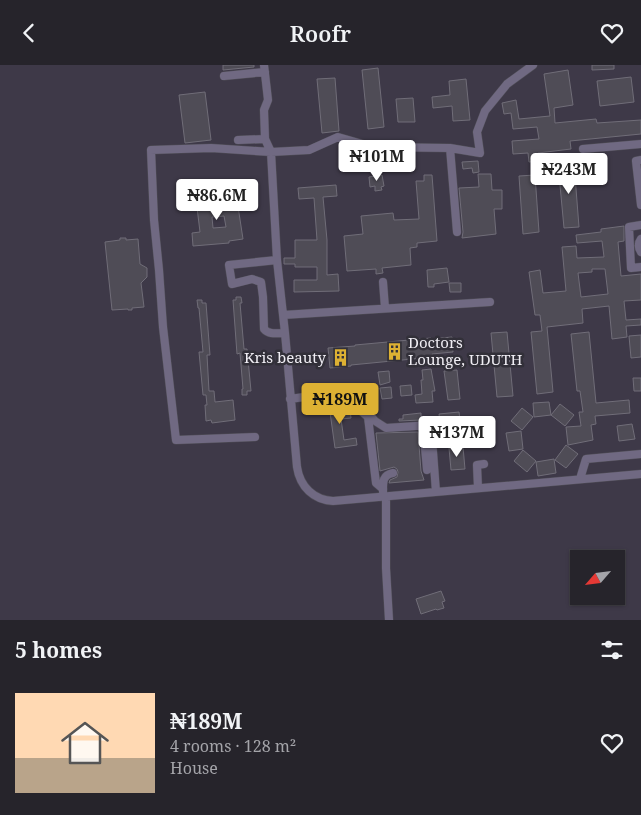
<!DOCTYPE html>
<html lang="en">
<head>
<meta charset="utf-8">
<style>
	:root { --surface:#26242b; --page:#2e2c33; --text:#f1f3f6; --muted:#a4a4a9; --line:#424147; --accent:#ddb133 }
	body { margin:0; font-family:"Noto Serif",serif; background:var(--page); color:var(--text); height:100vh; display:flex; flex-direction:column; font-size:19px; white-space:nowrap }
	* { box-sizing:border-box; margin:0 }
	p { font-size:16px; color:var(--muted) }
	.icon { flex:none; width:28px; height:28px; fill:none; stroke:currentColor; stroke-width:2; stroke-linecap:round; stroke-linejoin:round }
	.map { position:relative; height:555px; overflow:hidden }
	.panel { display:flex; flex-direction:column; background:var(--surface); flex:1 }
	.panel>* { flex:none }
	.needle { width:32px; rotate:242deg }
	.controls { position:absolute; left:570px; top:485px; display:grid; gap:10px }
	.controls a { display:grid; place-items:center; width:55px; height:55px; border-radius:0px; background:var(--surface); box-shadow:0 1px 4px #0004,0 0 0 1px var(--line); font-size:25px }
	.price { position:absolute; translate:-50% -42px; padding:0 11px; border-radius:5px; background:#fff; color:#222; font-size:16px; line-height:32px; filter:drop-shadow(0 1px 2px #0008) }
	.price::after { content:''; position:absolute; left:50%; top:30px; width:15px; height:11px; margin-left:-8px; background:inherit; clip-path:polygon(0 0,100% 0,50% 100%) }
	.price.active { background:var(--accent); color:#111 }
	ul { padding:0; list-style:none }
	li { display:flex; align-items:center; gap:15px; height:125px; padding:0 15px }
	li span { display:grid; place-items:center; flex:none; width:140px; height:100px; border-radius:0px; color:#555 }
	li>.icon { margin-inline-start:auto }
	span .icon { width:60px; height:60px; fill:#fffc; stroke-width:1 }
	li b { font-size:21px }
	h2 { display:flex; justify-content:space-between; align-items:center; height:60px; padding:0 15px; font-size:21px }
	header { display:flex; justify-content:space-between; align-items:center; height:65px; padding:0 15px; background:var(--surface); font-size:22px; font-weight:600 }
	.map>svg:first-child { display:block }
	.built { fill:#3e3948; fill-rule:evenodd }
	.building { fill:#4f4c56; stroke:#706d78; fill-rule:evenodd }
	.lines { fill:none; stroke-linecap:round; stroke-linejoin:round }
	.minor-casing { stroke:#504e57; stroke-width:9 }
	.minor { stroke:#706982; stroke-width:8 }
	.labels { text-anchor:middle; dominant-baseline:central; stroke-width:5; stroke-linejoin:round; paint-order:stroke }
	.poi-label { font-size:15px; fill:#f0eef4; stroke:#323039; text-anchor:start }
</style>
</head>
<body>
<header><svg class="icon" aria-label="back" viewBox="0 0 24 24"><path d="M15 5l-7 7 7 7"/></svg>Roofr<svg class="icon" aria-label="heart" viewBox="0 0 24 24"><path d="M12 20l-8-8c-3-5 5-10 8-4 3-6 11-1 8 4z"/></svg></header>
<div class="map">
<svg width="641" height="555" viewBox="0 0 641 555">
	<rect width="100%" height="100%" fill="#323039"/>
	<path class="built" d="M0 0H641V555H0ZM579 494H616V531H579Z"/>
	<path class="building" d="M223 0H254V2L223 5Z
		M592 0H614V4L592 5Z
		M378 3 384 62 368 64 362 5Z
		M568 5 573 40 554 43 555 58 596 54 597 58 641 55V69L570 76 571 84 538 88 539 96 529 97 528 88 513 89 512 76 539 74 537 62 513 64 511 48 504 49 502 38 516 35 519 54 550 51 544 9Z
		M631 12 634 37 600 41 597 16Z
		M335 13 339 66 322 68 317 14Z
		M466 14 470 55 453 56 452 41 433 43 432 32 450 30 449 16Z
		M205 27 211 75 185 78 179 30Z
		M413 33 415 57H398L396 34Z
		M401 90H410L411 99 402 100Z
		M478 96 479 107 473 108 472 103 463 104 462 97Z
		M574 98 579 162 564 163 558 99Z
		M478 109H491L492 125H502V144H494L496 169 462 173 463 167 459 123 479 122Z
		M382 110 384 121 381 122 382 125 375 126V121L370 122 369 112Z
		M424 110H432L437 176 417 178V182L410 183 411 200 382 203 383 208 376 209V204L347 206 344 171 363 169 361 151 393 148 394 155 419 154 416 116H424Z
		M535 110 539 167 523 169 519 111Z
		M336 120 337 131 323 132 327 175V210L338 209 339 226 294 227V215H317V202H295V199H284V193H295V175H317L314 133 299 134 298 123Z
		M209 125 211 138 237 135 243 174 229 176V178L193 181 192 168 200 167 195 126ZM224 151 226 162 213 163 212 152Z
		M624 161V176L618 177 621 211 641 209V235L624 236 626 255 641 254V260L626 261 627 272 612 274 609 241 582 244 583 258 547 262 553 327 537 329 531 267 542 266 540 250H535L529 207 540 205 543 228 566 226 562 182 576 181 577 193 604 192 602 176 577 178 576 170 601 167V164ZM592 204H605L608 229 581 232 578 208 592 207Z
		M120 173H126V175L138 174 140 199 147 203V212L141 218 144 242 132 243V245H128V244L112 245 105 177 120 175Z
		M447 203 449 217 434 219V222H428L427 205Z
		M449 218H461V227H450Z
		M236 232H241L242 238H240L244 284H247L251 326H247V330H242V324H243L240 288 237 289 233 235H236Z
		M197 235H202V238H206L210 290H207L209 326H214L215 337 233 335 235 355 212 358 211 355 206 356 205 340H207L206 330H203L199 287H203L199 243H198Z
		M507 267 513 331 497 332 491 268Z
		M589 267 596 338 629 335 630 348 595 351 596 359 591 360 593 375 568 380 566 362 581 361 579 347H583L580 326H577L571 269Z
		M641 270V292L631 293 629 271Z
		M452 272 453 287 432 289 433 292 351 300V301L330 303 328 283 355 281V280L431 273V274Z
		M431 304 435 326H432L433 337 416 338 415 330 422 329 421 315H423L422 305Z
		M457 305 460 334 448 335 444 306Z
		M389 306 390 317 380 320 378 307Z
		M633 313H641V326H634Z
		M411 320 412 330 401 331 400 321Z
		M391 322 392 333 382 334 380 323Z
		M549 337 551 350 534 352 533 338Z
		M344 338 350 344 351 353 341 354 344 375 356 373 357 380 335 383 329 340Z
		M560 339 574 350 565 361 551 350Z
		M522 343 533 352 522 365 511 356Z
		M459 347 462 371 442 373 439 349Z
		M421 348V355L399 356V354H403V350Z
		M632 359 635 374 619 376 617 361Z
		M521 366 523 384 509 386 506 368Z
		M418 367 421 406 424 415 389 418 390 415 397 412 398 407 397 404 394 402 380 406 376 368Z
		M566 380 578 389 566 403 555 395Z
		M463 382 465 404 451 405 449 383Z
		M523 385 536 396 527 407 514 396Z
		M554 394 556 408 538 411 536 397Z
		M441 526 445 536 442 537 444 543 437 545 436 544 421 549 416 534Z"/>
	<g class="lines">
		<defs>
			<path id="minor" d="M264 0 268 35 264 45 265 74 271 87 277 195 285 268 297 402C300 422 314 435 333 436L641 409
				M224 11 265 7
				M238 75 265 74
				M450 83 457 167
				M583 84 641 79
				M641 95 636 96 641 140
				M641 160 629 162 631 203 641 202
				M641 174C638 178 638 183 641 187
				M277 195 229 200 232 219 252 214 261 217 263 232 264 264C269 270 277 268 285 268
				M383 217 385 243
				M283 250 490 237
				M290 334 339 327 368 352 376 418 383 424
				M369 349 375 356 386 363 431 360 436 427
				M423 360 427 405
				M255 372 176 375 163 262 159 205 154 155 151 85 211 83 271 87 309 85 338 72 373 82 450 83 480 88 477 67 485 46 507 19 533 0
				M580 414 586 394 641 389
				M478 423 477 400 484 399
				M383 427C383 418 382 410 393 408
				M386 431V503L389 555"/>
		</defs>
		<use href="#minor" class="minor-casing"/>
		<use href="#minor" class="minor"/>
	</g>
	<defs>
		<symbol id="building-bare" viewBox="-9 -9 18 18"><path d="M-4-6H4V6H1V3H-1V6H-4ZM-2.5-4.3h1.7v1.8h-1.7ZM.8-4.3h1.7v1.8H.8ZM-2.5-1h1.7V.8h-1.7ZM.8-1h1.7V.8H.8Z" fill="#ddb133" stroke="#323039" stroke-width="2.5" paint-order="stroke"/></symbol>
	</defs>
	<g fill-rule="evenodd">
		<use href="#building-bare" x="382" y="274" width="25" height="25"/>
		<use href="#building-bare" x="328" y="280" width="25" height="25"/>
	</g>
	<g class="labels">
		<g class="poi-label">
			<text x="408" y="277">Doctors<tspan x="408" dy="17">Lounge, UDUTH</tspan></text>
			<text x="326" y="292" text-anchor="end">Kris beauty</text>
		</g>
	</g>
</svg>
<div class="controls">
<a><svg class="needle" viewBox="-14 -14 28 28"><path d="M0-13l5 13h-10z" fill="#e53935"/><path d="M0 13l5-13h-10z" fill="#a4a4a9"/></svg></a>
</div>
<b class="price" style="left:377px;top:117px">₦101M</b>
<b class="price" style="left:569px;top:130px">₦243M</b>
<b class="price" style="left:217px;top:156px">₦86.6M</b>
<b class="price active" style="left:340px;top:360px">₦189M</b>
<b class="price" style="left:457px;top:393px">₦137M</b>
</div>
<section class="panel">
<h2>5 homes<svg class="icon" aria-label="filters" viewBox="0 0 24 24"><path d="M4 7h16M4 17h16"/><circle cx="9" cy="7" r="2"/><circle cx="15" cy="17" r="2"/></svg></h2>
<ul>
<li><span style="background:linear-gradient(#ffd9b3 65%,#b9a48a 0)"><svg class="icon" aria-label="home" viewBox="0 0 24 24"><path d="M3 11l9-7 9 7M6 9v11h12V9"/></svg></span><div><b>₦189M</b><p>4 rooms · 128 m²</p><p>House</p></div><svg class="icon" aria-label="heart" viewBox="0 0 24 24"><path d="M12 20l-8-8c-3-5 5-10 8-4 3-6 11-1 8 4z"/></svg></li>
</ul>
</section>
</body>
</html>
